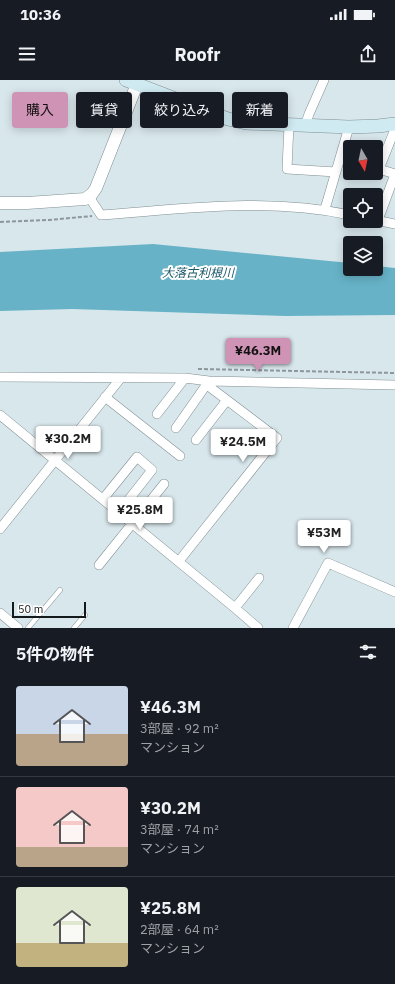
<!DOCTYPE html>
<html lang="ja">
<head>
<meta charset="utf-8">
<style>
	:root { --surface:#171b24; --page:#20242c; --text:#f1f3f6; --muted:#9ea1a6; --line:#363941; --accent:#cf93b5 }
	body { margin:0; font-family:"IBM Plex Sans","Noto Sans JP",sans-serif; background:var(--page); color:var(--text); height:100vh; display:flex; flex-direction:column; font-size:15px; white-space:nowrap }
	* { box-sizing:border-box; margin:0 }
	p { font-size:13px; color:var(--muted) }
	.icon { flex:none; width:22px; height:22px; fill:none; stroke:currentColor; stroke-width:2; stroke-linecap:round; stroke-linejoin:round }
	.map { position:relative; height:548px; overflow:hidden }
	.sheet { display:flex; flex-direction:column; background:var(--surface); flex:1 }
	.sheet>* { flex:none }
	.guide { position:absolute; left:12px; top:12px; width:371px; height:36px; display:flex; gap:8px }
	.needle { width:26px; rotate:171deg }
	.buttons { position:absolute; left:343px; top:60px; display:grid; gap:8px }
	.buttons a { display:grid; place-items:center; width:40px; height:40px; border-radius:4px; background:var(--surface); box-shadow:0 2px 10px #0003; font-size:20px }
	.scale { position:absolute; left:12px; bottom:10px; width:74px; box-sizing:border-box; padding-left:4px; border:2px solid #14191b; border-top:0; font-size:11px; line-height:14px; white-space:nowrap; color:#14191b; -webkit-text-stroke:3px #fff; paint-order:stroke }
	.price { position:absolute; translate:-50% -34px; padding:0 9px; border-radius:4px; background:#fff; color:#222; font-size:13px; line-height:26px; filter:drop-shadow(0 1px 2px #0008) }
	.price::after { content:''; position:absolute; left:50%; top:24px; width:12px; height:9px; margin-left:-6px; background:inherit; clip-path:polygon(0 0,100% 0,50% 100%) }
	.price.on { background:var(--accent); color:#111 }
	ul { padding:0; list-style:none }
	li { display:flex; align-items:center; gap:12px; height:100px; padding:0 16px }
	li+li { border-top:1px solid var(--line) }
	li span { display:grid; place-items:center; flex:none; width:112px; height:80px; border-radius:4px; color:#555 }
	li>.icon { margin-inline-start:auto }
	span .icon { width:48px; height:48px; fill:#fffc; stroke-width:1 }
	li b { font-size:17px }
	h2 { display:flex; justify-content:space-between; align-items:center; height:48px; padding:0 16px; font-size:17px }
	.pill { padding:0 14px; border-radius:4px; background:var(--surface); box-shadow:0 2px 10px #0003; font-size:14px; line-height:36px }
	.pill.on { background:var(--accent); color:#111 }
	.status { display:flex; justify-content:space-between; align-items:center; height:28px; padding:0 20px; background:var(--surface); direction:ltr }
	.status svg { height:11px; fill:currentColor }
	header { display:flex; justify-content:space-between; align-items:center; height:52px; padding:0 16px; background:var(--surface); font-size:18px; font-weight:700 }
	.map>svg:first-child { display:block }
	.water { fill:#67b2c7 }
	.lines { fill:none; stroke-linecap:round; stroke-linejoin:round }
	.service-casing { stroke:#818f93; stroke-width:5.5 }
	.minor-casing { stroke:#818f93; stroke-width:10 }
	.tertiary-casing { stroke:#818f93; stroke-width:13 }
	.secondary-casing { stroke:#818f93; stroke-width:14 }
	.path { stroke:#8c979b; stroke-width:2; stroke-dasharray:4 2; stroke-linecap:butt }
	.service { stroke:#fff; stroke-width:4.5 }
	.minor { stroke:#fff; stroke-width:9 }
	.tertiary { stroke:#fff; stroke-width:12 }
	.secondary { stroke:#d0eaf2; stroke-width:13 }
	.labels { text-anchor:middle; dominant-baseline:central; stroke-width:4; stroke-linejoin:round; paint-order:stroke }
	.water-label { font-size:12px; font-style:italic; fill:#1c5a6a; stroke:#fff }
</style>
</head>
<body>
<div class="status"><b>10:36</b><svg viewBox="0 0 49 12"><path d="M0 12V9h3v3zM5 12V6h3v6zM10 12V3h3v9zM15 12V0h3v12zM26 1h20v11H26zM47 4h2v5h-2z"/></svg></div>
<header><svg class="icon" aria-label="menu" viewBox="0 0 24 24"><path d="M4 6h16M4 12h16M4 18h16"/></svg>Roofr<svg class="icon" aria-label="share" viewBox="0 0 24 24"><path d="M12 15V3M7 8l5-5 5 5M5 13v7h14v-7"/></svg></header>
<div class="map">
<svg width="395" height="548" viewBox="0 0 395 548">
	<rect width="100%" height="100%" fill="#d8e7ec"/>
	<path class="water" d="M153 164 350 183V189H376V186L395 188V235L286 236 72 229 0 231V172Z"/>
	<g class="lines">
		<defs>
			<path id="service" d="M28 548 60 510
				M74 548 85 535"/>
			<path id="minor" d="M289 45 287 89 336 92
				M305 46 309 34 324 0
				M89 117 101 135C184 129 268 117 350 135
				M325 129 349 47
				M376 140 395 144
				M378 140 395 94 379 89 395 49
				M0 297 185 298 209 301 395 305
				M105 317 180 376
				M157 334 185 298
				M0 335 235 528 258 548
				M176 348 209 301
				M196 360 227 320
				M103 419 137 377 152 390 119 432
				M0 449 120 299
				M179 481 277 358 211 308 209 301
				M99 485 164 404
				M235 528 259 498
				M0 533 18 548
				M293 548 328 483 395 512"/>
			<path id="tertiary" d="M0 123H27L85 119 92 114 96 108 137 4"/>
			<path id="secondary" d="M126 0 228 39 246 43 349 47 378 46 395 44"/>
		</defs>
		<use href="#service" class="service-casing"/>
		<use href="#minor" class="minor-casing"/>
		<use href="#tertiary" class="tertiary-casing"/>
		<use href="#secondary" class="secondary-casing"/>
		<path class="path" d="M0 142 49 140 92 136
			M198 289 395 293"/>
		<use href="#service" class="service"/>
		<use href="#minor" class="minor"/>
		<use href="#tertiary" class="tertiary"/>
		<use href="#secondary" class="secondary"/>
	</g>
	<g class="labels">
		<g class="water-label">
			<text x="198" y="192">大落古利根川</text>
		</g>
	</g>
</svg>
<div class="buttons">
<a><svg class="needle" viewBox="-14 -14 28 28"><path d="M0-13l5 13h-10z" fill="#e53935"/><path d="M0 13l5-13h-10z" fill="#9ea1a6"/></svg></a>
<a><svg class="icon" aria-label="locate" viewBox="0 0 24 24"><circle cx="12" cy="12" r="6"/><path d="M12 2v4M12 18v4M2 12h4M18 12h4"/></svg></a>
<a><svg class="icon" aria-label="layers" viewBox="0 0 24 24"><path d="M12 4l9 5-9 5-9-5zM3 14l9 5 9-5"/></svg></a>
</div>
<div class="scale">50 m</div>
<b class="price on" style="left:258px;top:292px">¥46.3M</b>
<b class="price" style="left:68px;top:380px">¥30.2M</b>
<b class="price" style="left:243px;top:383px">¥24.5M</b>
<b class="price" style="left:140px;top:451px">¥25.8M</b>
<b class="price" style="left:324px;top:474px">¥53M</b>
<div class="guide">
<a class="pill on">購入</a>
<a class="pill">賃貸</a>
<a class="pill">絞り込み</a>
<a class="pill">新着</a>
</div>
</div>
<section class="sheet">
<h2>5件の物件<svg class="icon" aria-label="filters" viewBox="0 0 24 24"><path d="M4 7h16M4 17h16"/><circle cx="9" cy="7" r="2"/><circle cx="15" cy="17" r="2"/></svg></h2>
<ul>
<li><span style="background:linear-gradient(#c9d6e8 60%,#b9a48a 0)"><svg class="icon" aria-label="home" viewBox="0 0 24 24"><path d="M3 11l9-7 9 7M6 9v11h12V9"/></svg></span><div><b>¥46.3M</b><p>3部屋 · 92 m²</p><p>マンション</p></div></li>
<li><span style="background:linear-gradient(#f6c9c9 75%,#b9a48a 0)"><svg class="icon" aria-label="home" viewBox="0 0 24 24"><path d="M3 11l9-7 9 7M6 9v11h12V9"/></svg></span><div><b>¥30.2M</b><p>3部屋 · 74 m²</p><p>マンション</p></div></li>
<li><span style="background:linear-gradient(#dfe7d0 70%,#c2b280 0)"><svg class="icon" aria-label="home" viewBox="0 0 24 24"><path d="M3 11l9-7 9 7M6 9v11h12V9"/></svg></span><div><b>¥25.8M</b><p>2部屋 · 64 m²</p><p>マンション</p></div></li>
</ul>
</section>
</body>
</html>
